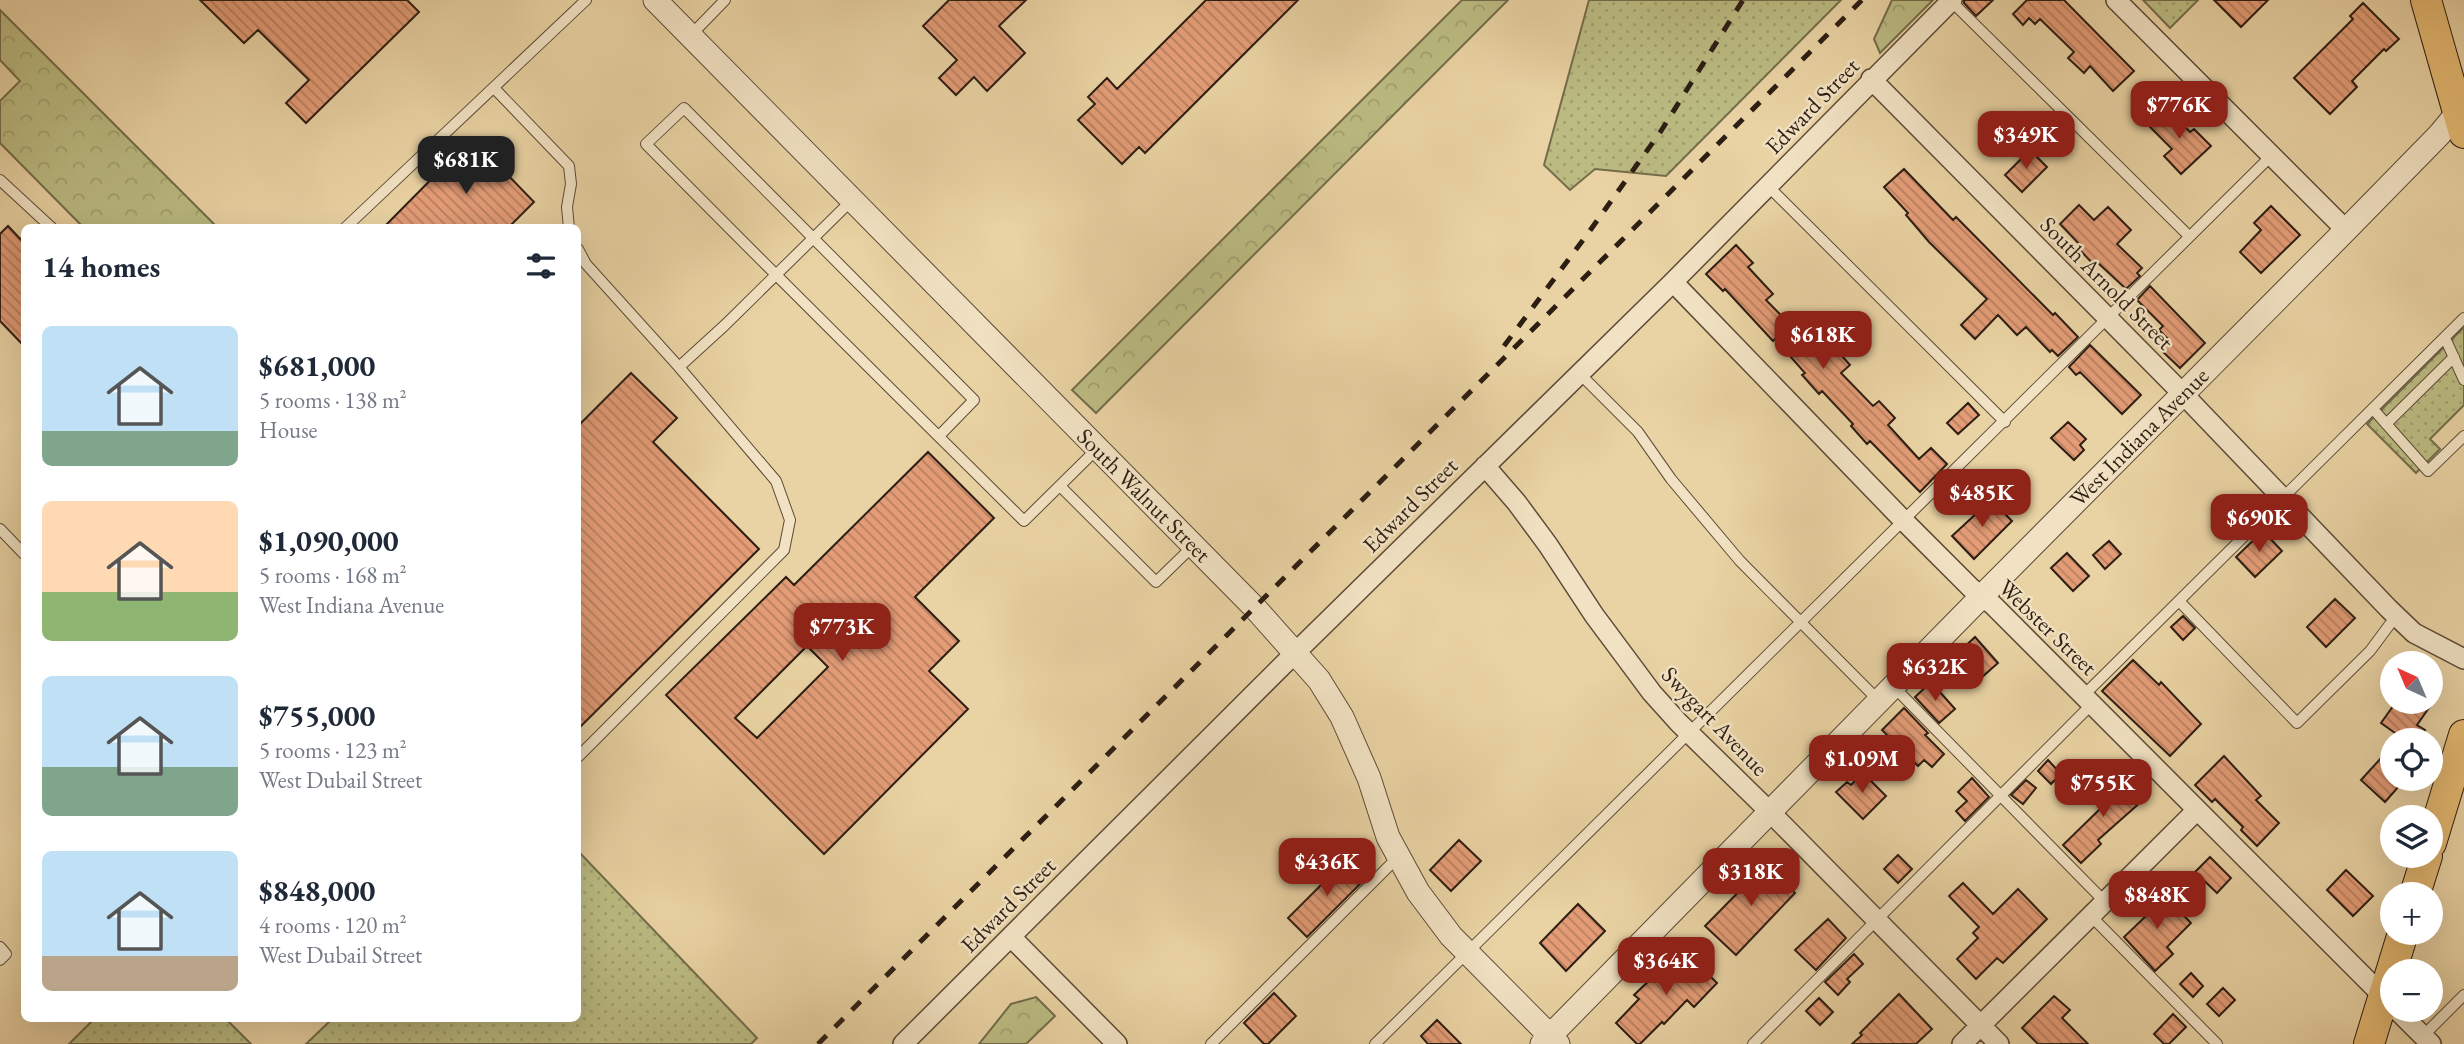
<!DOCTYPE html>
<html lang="en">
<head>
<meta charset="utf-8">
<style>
	:root { --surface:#fff; --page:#f2f2f3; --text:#1f2937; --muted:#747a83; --accent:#8f2418 }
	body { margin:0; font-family:"EB Garamond",serif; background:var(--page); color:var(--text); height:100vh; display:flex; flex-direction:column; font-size:26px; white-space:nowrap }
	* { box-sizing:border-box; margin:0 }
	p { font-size:23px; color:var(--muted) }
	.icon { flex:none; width:38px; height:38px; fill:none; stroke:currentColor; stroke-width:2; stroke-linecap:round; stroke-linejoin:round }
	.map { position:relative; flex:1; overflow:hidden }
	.side { position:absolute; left:21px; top:224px; width:560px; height:798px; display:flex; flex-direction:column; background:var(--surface); border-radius:10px; box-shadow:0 7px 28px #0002 }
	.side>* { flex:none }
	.needle { width:46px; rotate:316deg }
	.fabs { position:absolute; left:2380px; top:651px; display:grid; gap:14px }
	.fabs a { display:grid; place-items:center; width:63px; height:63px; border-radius:50%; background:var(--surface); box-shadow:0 7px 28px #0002; font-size:35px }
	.price { position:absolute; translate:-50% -60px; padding:0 16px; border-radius:14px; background:var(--accent); color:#fff; font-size:23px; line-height:46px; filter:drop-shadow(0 2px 4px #0008) }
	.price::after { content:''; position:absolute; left:50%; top:42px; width:21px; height:16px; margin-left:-10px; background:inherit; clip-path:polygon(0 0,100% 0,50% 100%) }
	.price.on { background:#222; color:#fff }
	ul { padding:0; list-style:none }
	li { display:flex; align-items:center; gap:21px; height:175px; padding:0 21px }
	li span { display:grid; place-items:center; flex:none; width:196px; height:140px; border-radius:10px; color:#555 }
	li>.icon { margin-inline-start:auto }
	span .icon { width:84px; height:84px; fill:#fffc; stroke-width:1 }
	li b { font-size:30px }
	h2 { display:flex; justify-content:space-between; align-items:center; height:84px; padding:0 21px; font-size:30px }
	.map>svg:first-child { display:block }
	.grass { fill:url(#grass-dots); stroke:#746c4a; stroke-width:2 }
	.forest { fill:url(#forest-crowns); stroke:#746c4a; stroke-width:2 }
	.building { fill:url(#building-back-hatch); stroke:#2d1e13; stroke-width:2; fill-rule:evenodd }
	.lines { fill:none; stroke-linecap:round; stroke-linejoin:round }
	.service-casing { stroke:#5c4b37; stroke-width:12 }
	.minor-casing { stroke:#5c4b37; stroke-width:22 }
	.tertiary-casing { stroke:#5c4b37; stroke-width:25 }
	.primary-casing { stroke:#2d1e13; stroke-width:32 }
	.service { stroke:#f1e2c3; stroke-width:10 }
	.minor { stroke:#f1e2c3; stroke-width:19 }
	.tertiary { stroke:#f1e2c3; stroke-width:23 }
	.primary { stroke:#e4b972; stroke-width:30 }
	.rail { stroke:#2d1e13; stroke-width:5; stroke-dasharray:12 12; stroke-linecap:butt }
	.labels { text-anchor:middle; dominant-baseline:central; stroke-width:5; stroke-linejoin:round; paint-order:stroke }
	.street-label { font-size:23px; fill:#2d1e13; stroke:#f1e2c3 }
</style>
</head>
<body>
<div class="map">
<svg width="2464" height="1044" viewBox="0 0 2464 1044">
	<defs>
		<pattern id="grass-dots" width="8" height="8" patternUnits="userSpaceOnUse" patternTransform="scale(1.75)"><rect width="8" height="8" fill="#bbbb82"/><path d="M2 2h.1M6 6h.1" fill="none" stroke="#a1a06f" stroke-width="1.8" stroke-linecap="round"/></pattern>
		<pattern id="forest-crowns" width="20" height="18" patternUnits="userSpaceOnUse" patternTransform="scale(1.75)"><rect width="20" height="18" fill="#bbbb82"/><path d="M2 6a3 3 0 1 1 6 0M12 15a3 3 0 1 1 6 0" fill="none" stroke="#a1a06f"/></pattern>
		<pattern id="building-back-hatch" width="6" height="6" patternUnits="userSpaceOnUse" patternTransform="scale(1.75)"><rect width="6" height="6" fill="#e39c76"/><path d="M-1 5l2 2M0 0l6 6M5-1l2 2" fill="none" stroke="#b87f60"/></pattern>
	</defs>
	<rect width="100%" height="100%" fill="#e9d2a3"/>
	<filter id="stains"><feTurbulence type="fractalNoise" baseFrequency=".00286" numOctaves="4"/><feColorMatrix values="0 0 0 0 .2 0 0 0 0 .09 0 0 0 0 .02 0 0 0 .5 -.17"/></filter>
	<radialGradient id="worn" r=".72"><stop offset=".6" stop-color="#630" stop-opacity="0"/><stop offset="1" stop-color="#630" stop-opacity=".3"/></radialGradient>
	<path class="grass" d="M1589 0H1841L1666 176 1595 169 1570 190 1544 165Z
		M2143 0H2198L2170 28Z
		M2464 327V405L2430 439 2440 449 2416 473 2367 424Z
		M578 851 757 1038 751 1044H306L332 1019 578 1018Z
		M95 1018 226 1019 251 1044H69Z"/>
	<path class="forest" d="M1462 0H1508L1096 413 1072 390Z
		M1892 0H1933L1880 53 1874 39Z
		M0 10 217 227H83L0 143V101L20 81 0 60Z
		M1036 997 1055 1016 1026 1044H979L1011 1004Z"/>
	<path class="building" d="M200 0H407L419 12 306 123 286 103 309 80 258 30 244 43Z
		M949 0H1026L999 26 1025 53 987 91 974 77 956 95 939 78 957 60 923 26Z
		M1206 0H1298L1145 153 1139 147 1122 164 1078 120 1095 104 1088 97 1107 78 1117 89Z
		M1964 0H1993L1976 16 1964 3Z
		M2027 0H2064L2134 71 2113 91 2090 66 2084 73 2068 58 2074 52 2040 19 2035 24 2029 18 2023 25 2013 14Z
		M2214 0H2268L2241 27Z
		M2363 3 2399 39 2386 51 2384 49 2352 81 2357 87 2330 114 2294 78 2353 19 2350 16Z
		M2165 107 2190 132 2194 129 2211 146 2181 174 2164 156 2172 149 2148 125Z
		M472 138 534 202 508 228H383Z
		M2030 150 2047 167 2022 192 2005 175Z
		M1904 169 1953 220 1956 217 2053 315 2055 313 2078 337 2058 356 2052 350 2050 352 2026 327 2017 335 1998 315 1975 339 1961 325 1987 299 1929 242 1906 215 1908 213 1884 187Z
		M2079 205 2094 220 2108 207 2131 230 2117 244 2142 268 2137 273 2140 276 2126 289 2098 263 2095 266 2079 249 2082 247 2060 224Z
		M2271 206 2300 235 2261 273 2240 252 2261 230 2254 223Z
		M8 226 24 243V346L0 321V234Z
		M1736 245 1753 263 1748 267 1773 294 1766 300 1822 357 1833 346 1850 365 1841 373 1873 406 1879 401 1895 418 1888 425 1919 459 1931 448 1947 464 1920 492 1870 441 1867 444 1851 426 1853 424 1822 391 1819 394 1802 375 1805 373 1775 339 1773 341 1725 289 1723 291 1706 274Z
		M2150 286 2205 343 2180 368 2161 350 2170 341 2159 330 2163 326 2137 300Z
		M2090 345 2141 395 2122 414 2080 372 2076 375 2069 367Z
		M631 373 677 418 653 442 759 549 578 729V426Z
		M1968 403 1979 415 1958 434 1947 423Z
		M2068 422 2086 439 2080 445 2084 450 2074 460 2051 438Z
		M928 452 994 518 915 597 959 641 929 671 968 709 824 854 666 695 786 577 794 585ZM807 646 828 667 757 738 735 718Z
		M1991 500 2012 521 1974 559 1952 536Z
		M2263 531 2282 551 2255 577 2236 557Z
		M2109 541 2121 554 2105 569 2093 555Z
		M2067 553 2089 576 2073 591 2051 568Z
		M2335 599 2355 618 2326 647 2307 627Z
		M2183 616 2195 628 2183 640 2171 627Z
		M1975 637 1998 663 1981 678 1959 652Z
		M2133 660 2159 685 2161 682 2201 724 2170 756 2102 691Z
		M1931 682 1955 709 1939 723 1915 697Z
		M2396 702H2433L2417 725 2425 730 2417 740H2405L2381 723Z
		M1904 708 1928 733 1925 735 1944 754 1932 767 1924 760 1918 766 1882 730Z
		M2392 746V779L2400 785 2385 802 2361 780Z
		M2224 756 2261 796 2256 800 2279 823 2257 846 2241 830 2243 827 2215 799 2212 802 2195 785Z
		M2048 760 2061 774 2051 784 2038 771Z
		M1863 773 1886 796 1863 819 1836 792 1847 782 1851 785Z
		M2120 777 2142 801 2098 840 2101 844 2081 863 2063 845 2102 807 2095 800Z
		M1972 778 1989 797 1965 821 1956 811 1967 801 1958 792Z
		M2026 780 2036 788 2023 804 2011 795Z
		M1459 840 1481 861 1451 891 1430 870Z
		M1898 855 1912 869 1898 883 1884 869Z
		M2210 857 2231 878 2217 893 2195 872Z
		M1347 859 1366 878 1307 937 1288 918Z
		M1769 861 1790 882 1787 885 1795 893 1736 955 1705 926Z
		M2346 870 2373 896 2353 916 2327 890Z
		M1963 883 1993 914 2018 889 2047 919 2003 963 1997 958 1976 979 1957 959 1978 938 1973 933 1979 927 1949 896Z
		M2160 891 2191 923 2167 947 2173 954 2155 971 2124 937 2146 916 2141 910Z
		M1578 904 1605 931 1566 971 1540 943Z
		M1828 919 1846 938 1816 970 1795 950Z
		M1685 951 1717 983 1694 1007 1687 1000 1664 1024 1662 1022 1640 1044H1637L1616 1023 1639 999 1634 995 1672 959 1675 962Z
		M1854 954 1863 964 1847 979 1850 982 1838 995 1825 982Z
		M2191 973 2203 986 2193 997 2180 984Z
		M2223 988 2235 1000 2219 1016 2207 1004Z
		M1274 993 1296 1016 1268 1044H1264L1244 1023Z
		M1899 994 1932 1029 1916 1044H1852L1862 1035 1860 1033Z
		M2054 996 2070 1010 2062 1018 2088 1044H2038L2022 1028Z
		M1819 998 1833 1012 1820 1025 1806 1011Z
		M2173 1014 2186 1027 2169 1044H2164L2154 1034Z
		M1437 1020 1461 1044H1428L1421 1036Z"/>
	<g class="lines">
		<defs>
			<path id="service" d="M1951 1 2189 236
				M691 35 725 0
				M494 88 569 166 571 184 567 207 569 228
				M0 180 52 228
				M1768 186 2005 422
				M345 228 586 0
				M578 249 586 264 679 367
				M2445 338 2464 380
				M1580 374 1638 432 1671 479 1740 561 1879 701
				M2373 409 2428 471 2464 436
				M2386 424 2454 357
				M939 436 974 400 684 108 646 144C771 271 898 396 1024 521L1097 449
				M1061 487 1156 582 1193 546
				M0 529 24 554
				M2179 601 2297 723 2370 651 2396 616
				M1894 687 2104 901
				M2083 696 2464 318
				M578 757 784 550 790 520 776 481 679 367 725 325 852 200
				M2090 915 2217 1044
				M0 947 6 954 0 960
				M2423 1036 2464 995
				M1211 1044 1398 857
				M1375 1044 2271 156
				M1753 1044 2092 704"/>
			<path id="minor" d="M2116 0 2346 230
				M1871 79 2183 394 2389 609 2414 633 2464 659
				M1673 282 1904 521 1971 588 1993 605 2390 1003
				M1485 466 1517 503 1548 545 1594 615 1652 693 1679 723 1771 813 1999 1044
				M1011 937 1117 1044
				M2397 1010 2431 1044
				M903 1044 1295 653 1673 282 1952 0
				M1962 1044 2197 810"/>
			<path id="tertiary" d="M655 0 1255 608 1319 680 1342 717 1369 778 1388 837 1418 892 1451 936 1558 1044
				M1542 1044 1982 596 2346 230 2439 135 2459 111 2462 100"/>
			<path id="primary" d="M2426 0 2464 133
				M2431 843 2464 735
				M2415 894 2427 856
				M2369 1044 2403 933"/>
		</defs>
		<use href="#service" class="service-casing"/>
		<use href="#minor" class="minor-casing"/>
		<use href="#tertiary" class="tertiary-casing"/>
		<use href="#primary" class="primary-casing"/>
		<use href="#service" class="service"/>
		<use href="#minor" class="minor"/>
		<use href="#tertiary" class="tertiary"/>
		<use href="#primary" class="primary"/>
		<path class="rail" d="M1504 346 1589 232 1661 131 1743 0
			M818 1044 1862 0"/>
	</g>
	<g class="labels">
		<g class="street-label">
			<text transform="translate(1812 106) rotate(-46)">Edward Street</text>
			<text transform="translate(2107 283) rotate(45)">South Arnold Street</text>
			<text transform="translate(2139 437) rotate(-45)">West Indiana Avenue</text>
			<text transform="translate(1144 495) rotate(45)">South Walnut Street</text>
			<text transform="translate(1410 505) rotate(-45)">Edward Street</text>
			<text transform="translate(2048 627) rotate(44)">Webster Street</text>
			<text transform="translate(1715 721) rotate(46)">Swygart Avenue</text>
			<text transform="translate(1008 905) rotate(-45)">Edward Street</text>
		</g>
	</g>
	<rect width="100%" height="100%" filter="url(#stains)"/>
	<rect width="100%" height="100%" fill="url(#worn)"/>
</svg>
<div class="fabs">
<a><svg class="needle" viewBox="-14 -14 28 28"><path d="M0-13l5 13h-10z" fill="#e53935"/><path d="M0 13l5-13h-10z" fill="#747a83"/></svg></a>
<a><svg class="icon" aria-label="locate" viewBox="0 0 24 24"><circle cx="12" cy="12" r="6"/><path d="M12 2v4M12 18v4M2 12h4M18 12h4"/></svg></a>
<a><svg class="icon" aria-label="layers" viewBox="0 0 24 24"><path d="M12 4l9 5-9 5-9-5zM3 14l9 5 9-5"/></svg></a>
<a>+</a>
<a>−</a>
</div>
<b class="price" style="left:2179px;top:141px">$776K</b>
<b class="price" style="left:2026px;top:171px">$349K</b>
<b class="price on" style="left:466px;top:196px">$681K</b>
<b class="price" style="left:1823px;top:371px">$618K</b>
<b class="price" style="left:1982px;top:529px">$485K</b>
<b class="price" style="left:2259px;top:554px">$690K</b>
<b class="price" style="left:842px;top:663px">$773K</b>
<b class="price" style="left:1935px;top:703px">$632K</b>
<b class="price" style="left:1862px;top:795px">$1.09M</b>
<b class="price" style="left:2103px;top:819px">$755K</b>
<b class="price" style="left:1327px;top:898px">$436K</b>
<b class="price" style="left:1751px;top:908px">$318K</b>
<b class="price" style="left:2157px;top:931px">$848K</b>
<b class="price" style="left:1666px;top:997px">$364K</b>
<section class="side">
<h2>14 homes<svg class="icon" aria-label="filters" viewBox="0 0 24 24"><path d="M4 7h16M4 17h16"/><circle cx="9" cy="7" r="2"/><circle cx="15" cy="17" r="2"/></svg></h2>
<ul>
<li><span style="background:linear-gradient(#bfe0f5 75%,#7fa58c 0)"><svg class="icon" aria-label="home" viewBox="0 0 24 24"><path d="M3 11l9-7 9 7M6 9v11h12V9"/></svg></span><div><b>$681,000</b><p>5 rooms · 138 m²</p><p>House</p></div></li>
<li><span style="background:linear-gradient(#ffd9b3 65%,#8fb573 0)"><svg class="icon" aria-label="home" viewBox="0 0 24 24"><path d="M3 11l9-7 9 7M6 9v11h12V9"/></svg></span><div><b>$1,090,000</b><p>5 rooms · 168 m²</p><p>West Indiana Avenue</p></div></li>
<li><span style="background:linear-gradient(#bfe0f5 65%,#7fa58c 0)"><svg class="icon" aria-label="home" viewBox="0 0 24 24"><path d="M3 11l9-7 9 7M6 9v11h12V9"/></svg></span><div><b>$755,000</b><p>5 rooms · 123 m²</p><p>West Dubail Street</p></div></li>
<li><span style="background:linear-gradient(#bfe0f5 75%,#b9a48a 0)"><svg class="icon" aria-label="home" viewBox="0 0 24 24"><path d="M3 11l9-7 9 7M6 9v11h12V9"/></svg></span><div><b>$848,000</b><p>4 rooms · 120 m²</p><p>West Dubail Street</p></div></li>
</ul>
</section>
</div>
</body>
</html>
